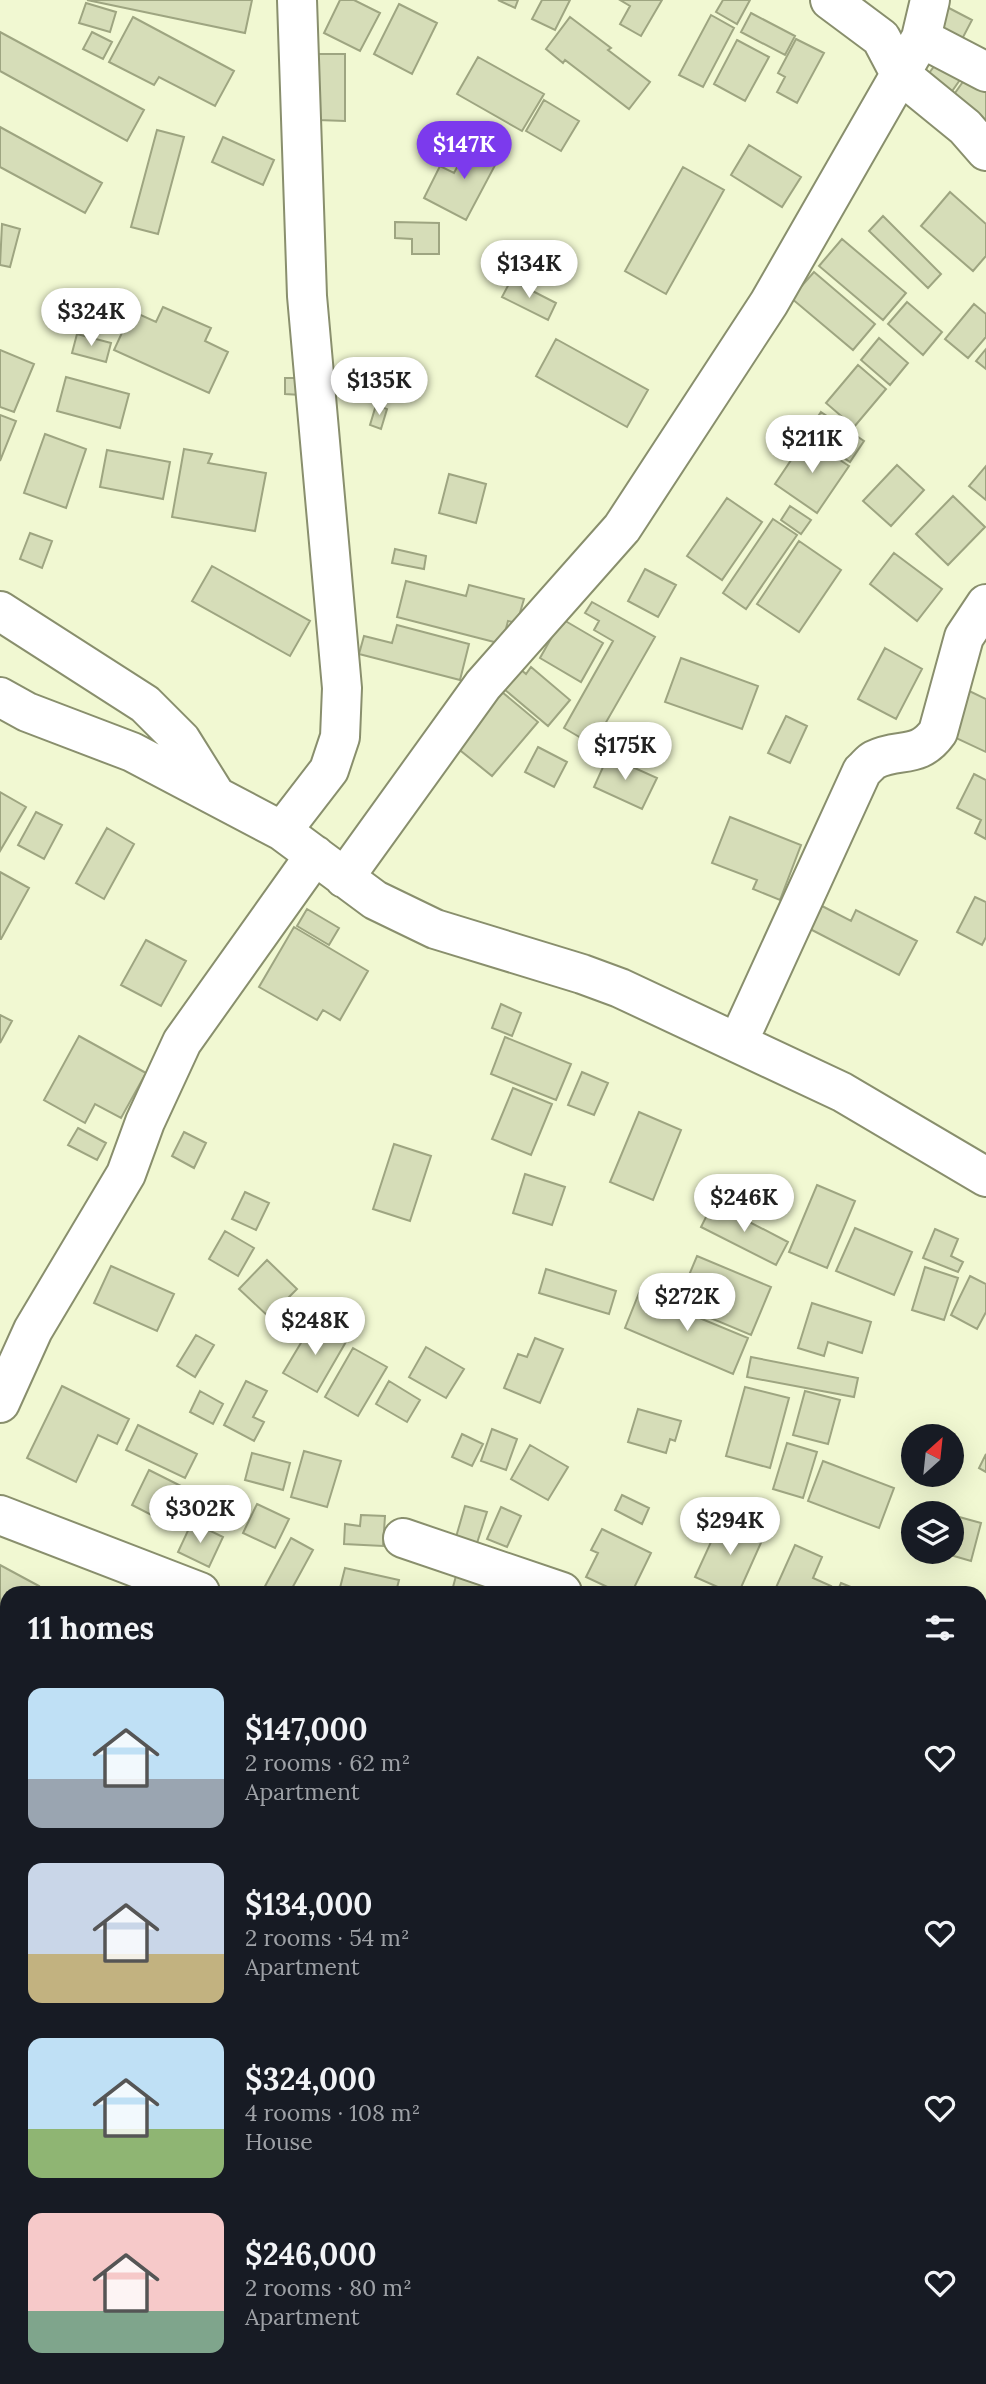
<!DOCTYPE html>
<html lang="en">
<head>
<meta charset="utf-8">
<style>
	:root { --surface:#171b24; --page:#20242c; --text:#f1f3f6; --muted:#9ea1a6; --accent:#7c3aed }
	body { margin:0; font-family:Lora,serif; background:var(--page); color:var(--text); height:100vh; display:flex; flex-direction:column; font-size:26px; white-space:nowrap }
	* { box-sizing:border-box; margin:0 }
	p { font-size:23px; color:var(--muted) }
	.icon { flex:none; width:38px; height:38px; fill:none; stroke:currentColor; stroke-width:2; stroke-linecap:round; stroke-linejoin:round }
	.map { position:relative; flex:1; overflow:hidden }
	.details { position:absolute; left:0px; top:1586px; width:987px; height:800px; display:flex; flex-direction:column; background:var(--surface); border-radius:21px 21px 0 0; box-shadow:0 7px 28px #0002 }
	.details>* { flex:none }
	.needle { width:46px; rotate:27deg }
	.fabs { position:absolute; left:901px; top:1424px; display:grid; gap:14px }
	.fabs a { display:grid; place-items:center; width:63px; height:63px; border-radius:50%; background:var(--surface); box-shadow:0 7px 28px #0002; font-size:35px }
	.price { position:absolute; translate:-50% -60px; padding:0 16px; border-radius:24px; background:#fff; color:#222; font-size:23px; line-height:46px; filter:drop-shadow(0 2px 4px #0008) }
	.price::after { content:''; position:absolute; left:50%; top:42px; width:21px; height:16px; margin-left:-10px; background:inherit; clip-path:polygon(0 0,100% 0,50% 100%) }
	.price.current { background:var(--accent); color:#fff }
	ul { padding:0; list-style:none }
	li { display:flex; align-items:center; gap:21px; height:175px; padding:0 28px }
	li span { display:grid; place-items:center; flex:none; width:196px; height:140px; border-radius:14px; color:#555 }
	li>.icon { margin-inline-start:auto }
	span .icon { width:84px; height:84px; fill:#fffc; stroke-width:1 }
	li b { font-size:30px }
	h2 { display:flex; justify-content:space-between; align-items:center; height:84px; padding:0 28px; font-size:30px }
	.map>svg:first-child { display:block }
	.building { fill:#d6ddb8; stroke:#9ea581; stroke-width:2 }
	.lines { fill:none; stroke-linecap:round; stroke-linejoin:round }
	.street-casing { stroke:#898f6d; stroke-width:42 }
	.street { stroke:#fff; stroke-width:38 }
</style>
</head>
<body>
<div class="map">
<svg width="986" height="2384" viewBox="0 0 986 2384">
	<rect width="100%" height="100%" fill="#f1f8d2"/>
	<path class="building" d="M87 0H252L245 33Z
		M340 0H354L380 13 360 51 324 33Z
		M498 0H518L515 8Z
		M542 0H570L555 30 532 19Z
		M620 0H662L641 36 620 24 630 6Z
		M723 0H750L737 24 716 12Z
		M86 3 116 12 110 32 79 23Z
		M399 4 437 23 412 74 374 54Z
		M947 7 972 20 960 43 935 30Z
		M751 13 795 36 785 55 741 32Z
		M711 15 734 28 703 87 679 75Z
		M133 17 234 71 215 106 159 77 154 85 109 62Z
		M570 17 611 48 608 50 650 82 629 109 565 60 563 63 546 49Z
		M0 32 144 110 127 141 0 71Z
		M92 32 112 42 103 59 83 49Z
		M796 39 824 53 797 103 777 92 785 77 778 73Z
		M737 40 769 57 745 101 714 84Z
		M311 54H345V121L318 120Z
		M478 57 544 94 522 131 457 94Z
		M941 57 964 74 948 97 924 80Z
		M967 76 986 90V119L981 127 948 103Z
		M544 100 579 121 561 151 526 131Z
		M0 127 102 183 85 213 0 167Z
		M157 130 184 137 158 234 131 227Z
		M223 137 274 160 263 185 212 162Z
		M472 139 501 154 466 220 424 198 440 166 454 173Z
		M749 145 801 177 782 207 731 175Z
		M683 167 724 190 666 294 625 271Z
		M950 192 986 224V256L973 271 921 226Z
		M883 216 941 274 928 288 869 231Z
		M395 222 439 223V254H412V239L395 238Z
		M2 224 20 229 10 267 0 265Z
		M842 239 906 293 883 320 819 266Z
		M814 272 875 324 853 350 791 298Z
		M511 280 556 303 548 320 502 297Z
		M907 302 942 332 923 355 888 324Z
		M974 304 986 314V337L968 358 945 339Z
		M163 307 211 328 205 341 228 352 209 393 114 350 132 311 156 322Z
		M77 334 111 343 106 362 72 353Z
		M879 338 908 363 890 385 861 360Z
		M556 339 648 390 627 427 536 376Z
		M986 349V369L976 361Z
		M0 350 34 364 14 412 0 407Z
		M858 365 886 389 854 427 826 403Z
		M66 377 129 394 120 428 57 411Z
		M285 378H302L301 395 285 394Z
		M376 405 387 409 381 429 370 425Z
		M821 412 864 441 850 462 807 433Z
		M0 415 16 421 0 461Z
		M45 434 86 449 66 508 24 493Z
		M806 438 849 466 817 513 775 484Z
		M184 449 212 454 208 463 266 473 255 531 172 517Z
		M107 450 170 462 163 499 100 487Z
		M897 465 924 490 891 526 863 501Z
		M986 466V500L969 486Z
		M449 474 486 484 476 523 439 513Z
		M953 496 985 527 948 565 916 534Z
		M727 498 762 522 722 580 687 556Z
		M790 506 811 520 801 534 781 520Z
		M773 519 797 535 746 609 723 593Z
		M30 533 52 541 42 568 20 559Z
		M799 541 841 570 799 632 757 604Z
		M395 549 426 556 424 569 392 563Z
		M894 553 942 589 917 621 870 584Z
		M212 566 310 621 290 656 192 601Z
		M645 569 676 585 658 617 628 601Z
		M406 581 466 596 469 585 524 599 517 623 508 621 502 644 397 617Z
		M592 602 655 637 593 745 564 728 613 641 594 630 599 621 585 613Z
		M562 619 603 643 581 682 540 658Z
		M397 625 469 644 460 680 359 654 364 636 392 643Z
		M885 648 922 669 896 719 858 699Z
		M681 658 758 686 742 729 665 702Z
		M531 667 570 700 548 726 504 689 520 669 526 674Z
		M959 686 986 699V752L939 730Z
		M502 692 538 722 492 776 456 747Z
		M786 716 807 726 790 763 768 753Z
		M538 747 567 762 554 787 525 772Z
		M608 756 657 778 642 809 594 787Z
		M974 774 986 780V839L975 833 981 820 957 808Z
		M0 792 26 807 0 851Z
		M36 812 62 825 44 859 18 845Z
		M730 817 801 845 780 900 753 889 757 880 712 863Z
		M107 828 134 844 104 899 76 883Z
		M0 872 29 888 1 939H0Z
		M975 897 986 902V937L982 945 957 932Z
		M822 906 851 921 856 910 917 941 899 975 810 929Z
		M307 909 339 928 329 945 297 926Z
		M294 927 368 971 340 1020 323 1010 317 1020 259 987Z
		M146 940 186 961 161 1006 121 985Z
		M501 1004 521 1013 512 1036 492 1028Z
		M0 1015 12 1021 0 1043Z
		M79 1036 146 1073 121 1118 95 1104 85 1123 44 1100Z
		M505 1037 571 1064 556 1100 491 1074Z
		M582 1072 608 1083 594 1115 568 1105Z
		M513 1088 552 1104 531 1155 492 1139Z
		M639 1112 681 1130 653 1200 610 1182Z
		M78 1128 106 1143 97 1160 68 1145Z
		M184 1132 206 1143 194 1168 172 1156Z
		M394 1144 431 1156 410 1221 373 1209Z
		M525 1174 565 1187 552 1225 513 1213Z
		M817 1185 855 1201 827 1268 789 1252Z
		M245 1192 269 1203 256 1230 232 1219Z
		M713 1203 788 1242 776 1265 701 1227Z
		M855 1228 912 1252 894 1295 836 1271Z
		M935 1229 958 1239 951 1256 963 1262 958 1272 923 1258Z
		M225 1231 254 1248 238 1276 209 1259Z
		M697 1256 771 1287 751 1335 677 1304Z
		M267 1260 297 1289 269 1317 239 1289Z
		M111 1266 174 1294 157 1331 94 1303Z
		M925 1267 958 1278 944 1320 912 1310Z
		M546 1269 616 1291 609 1314 539 1293Z
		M970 1276 986 1284V1312L977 1329 951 1315Z
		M639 1293 748 1338 733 1374 625 1328Z
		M812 1303 871 1322 862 1353 828 1342 824 1356 798 1348Z
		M314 1321 347 1340 317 1392 283 1373Z
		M196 1335 214 1345 195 1377 177 1366Z
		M535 1338 563 1349 540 1403 504 1388 518 1354 527 1357Z
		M426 1347 464 1369 446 1398 409 1377Z
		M353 1348 387 1367 358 1416 325 1397Z
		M751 1357 858 1378 854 1397 747 1377Z
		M246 1381 267 1391 253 1417 264 1422 254 1441 224 1425Z
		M389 1381 420 1400 407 1422 376 1404Z
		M62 1386 129 1419 117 1444 98 1435 76 1482 27 1458Z
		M745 1387 789 1398 770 1468 726 1456Z
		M200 1391 223 1404 213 1424 190 1412Z
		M805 1391 840 1400 828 1444 793 1435Z
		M638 1409 681 1421 675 1441 670 1439 666 1453 628 1442Z
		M138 1425 197 1454 185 1478 126 1450Z
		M492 1429 517 1439 506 1470 481 1461Z
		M462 1434 483 1444 472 1466 452 1457Z
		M787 1443 817 1452 803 1498 773 1489Z
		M530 1445 568 1467 548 1500 511 1479Z
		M304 1451 341 1461 327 1507 291 1497Z
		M252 1453 290 1463 283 1490 245 1480Z
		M986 1454V1472L979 1468Z
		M823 1461 894 1488 879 1528 808 1501Z
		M149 1470 181 1486 165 1522 132 1505Z
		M622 1495 649 1508 642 1524 615 1510Z
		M257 1504 289 1519 275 1548 243 1533Z
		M465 1506 487 1512 477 1543 456 1537Z
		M501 1507 521 1516 507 1547 487 1539Z
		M361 1515 385 1516 383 1546 344 1544 345 1524 360 1526Z
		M952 1515 981 1523 971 1561 940 1552H952Z
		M722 1518 764 1536 739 1592H729L695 1577Z
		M192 1522 223 1537 209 1567 178 1552Z
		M602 1529 651 1553 632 1592H618L586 1577 598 1553 591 1550Z
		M291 1538 313 1550 290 1592H266L263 1590Z
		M795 1545 822 1557 813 1578 831 1586 828 1592H774Z
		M0 1565 39 1586 36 1592H7V1621L0 1618Z
		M345 1568 399 1580 396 1592H339Z
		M457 1572 513 1592H470L453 1587Z
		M841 1583 863 1592H837Z
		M0 1702 7 1706V1723L0 1737Z
		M980 1988 986 1992V2031L980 2042Z
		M7 2074V2117L0 2127V2084Z
		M980 2156 986 2159V2214L980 2212Z
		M986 2250V2267L980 2265Z
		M100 2378H158L154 2384H96Z
		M470 2378H480L487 2384H465Z
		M491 2378H522L528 2384H498Z
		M570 2378H589L596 2384H565Z
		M701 2378H756L759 2379 756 2384H698Z"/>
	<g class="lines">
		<defs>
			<path id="street" d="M830 0 881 38 900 74 965 127 986 151
				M921 38 986 72
				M0 611 145 704 181 740 216 796
				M0 697 27 712 132 752 282 831 375 900 435 929 582 974 620 988 842 1092 986 1177
				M282 831 329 770 340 737 342 688 307 296 297 0
				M344 878 483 685 622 528 769 303 921 38 930 0
				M738 1042 862 771C866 768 870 762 874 760 900 747 918 760 938 732L964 637 986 604
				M0 1403 33 1330 126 1174 145 1122 182 1042 315 855
				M0 1515 200 1592
				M403 1538 562 1592
				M980 1751 986 1753
				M980 1860 986 1857
				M980 2306 986 2310
				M302 2384 304 2378
				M858 2384 861 2378"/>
		</defs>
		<use href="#street" class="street-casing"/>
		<use href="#street" class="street"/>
	</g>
</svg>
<div class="fabs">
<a><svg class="needle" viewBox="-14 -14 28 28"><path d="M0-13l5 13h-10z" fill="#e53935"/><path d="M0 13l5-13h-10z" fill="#9ea1a6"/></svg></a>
<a><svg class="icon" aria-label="layers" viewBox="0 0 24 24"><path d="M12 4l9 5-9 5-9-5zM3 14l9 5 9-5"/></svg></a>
</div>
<b class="price current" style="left:464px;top:181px">$147K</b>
<b class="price" style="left:529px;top:300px">$134K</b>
<b class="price" style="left:91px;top:348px">$324K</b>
<b class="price" style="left:379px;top:417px">$135K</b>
<b class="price" style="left:812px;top:475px">$211K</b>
<b class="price" style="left:625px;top:782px">$175K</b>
<b class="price" style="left:744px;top:1234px">$246K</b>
<b class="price" style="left:687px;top:1333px">$272K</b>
<b class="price" style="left:315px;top:1357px">$248K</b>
<b class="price" style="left:200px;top:1545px">$302K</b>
<b class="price" style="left:730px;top:1557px">$294K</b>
<section class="details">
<h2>11 homes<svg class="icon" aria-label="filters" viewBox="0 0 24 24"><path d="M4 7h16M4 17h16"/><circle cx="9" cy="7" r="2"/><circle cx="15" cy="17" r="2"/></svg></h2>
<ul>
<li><span style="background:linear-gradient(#bfe0f5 65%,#9aa5b1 0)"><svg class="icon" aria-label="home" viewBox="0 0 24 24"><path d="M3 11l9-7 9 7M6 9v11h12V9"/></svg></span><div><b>$147,000</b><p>2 rooms · 62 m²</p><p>Apartment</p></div><svg class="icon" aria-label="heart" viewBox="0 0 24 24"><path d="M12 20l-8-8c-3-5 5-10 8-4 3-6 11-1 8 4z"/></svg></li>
<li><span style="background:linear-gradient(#c9d6e8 65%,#c2b280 0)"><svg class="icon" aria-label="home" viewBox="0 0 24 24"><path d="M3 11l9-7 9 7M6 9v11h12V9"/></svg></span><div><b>$134,000</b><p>2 rooms · 54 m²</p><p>Apartment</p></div><svg class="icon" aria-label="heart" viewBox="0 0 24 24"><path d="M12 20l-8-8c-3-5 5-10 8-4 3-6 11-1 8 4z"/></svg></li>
<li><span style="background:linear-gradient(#bfe0f5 65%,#8fb573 0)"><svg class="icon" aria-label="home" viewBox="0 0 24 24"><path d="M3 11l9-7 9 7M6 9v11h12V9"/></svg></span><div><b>$324,000</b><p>4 rooms · 108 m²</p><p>House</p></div><svg class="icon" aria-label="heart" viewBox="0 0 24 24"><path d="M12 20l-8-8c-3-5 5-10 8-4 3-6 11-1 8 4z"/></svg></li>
<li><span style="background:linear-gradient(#f6c9c9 70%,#7fa58c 0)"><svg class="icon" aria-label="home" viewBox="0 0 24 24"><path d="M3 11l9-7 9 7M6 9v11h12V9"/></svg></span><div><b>$246,000</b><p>2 rooms · 80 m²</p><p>Apartment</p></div><svg class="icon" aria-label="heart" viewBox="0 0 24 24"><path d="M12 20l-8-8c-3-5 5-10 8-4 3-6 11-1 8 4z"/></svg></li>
</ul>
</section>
</div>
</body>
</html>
